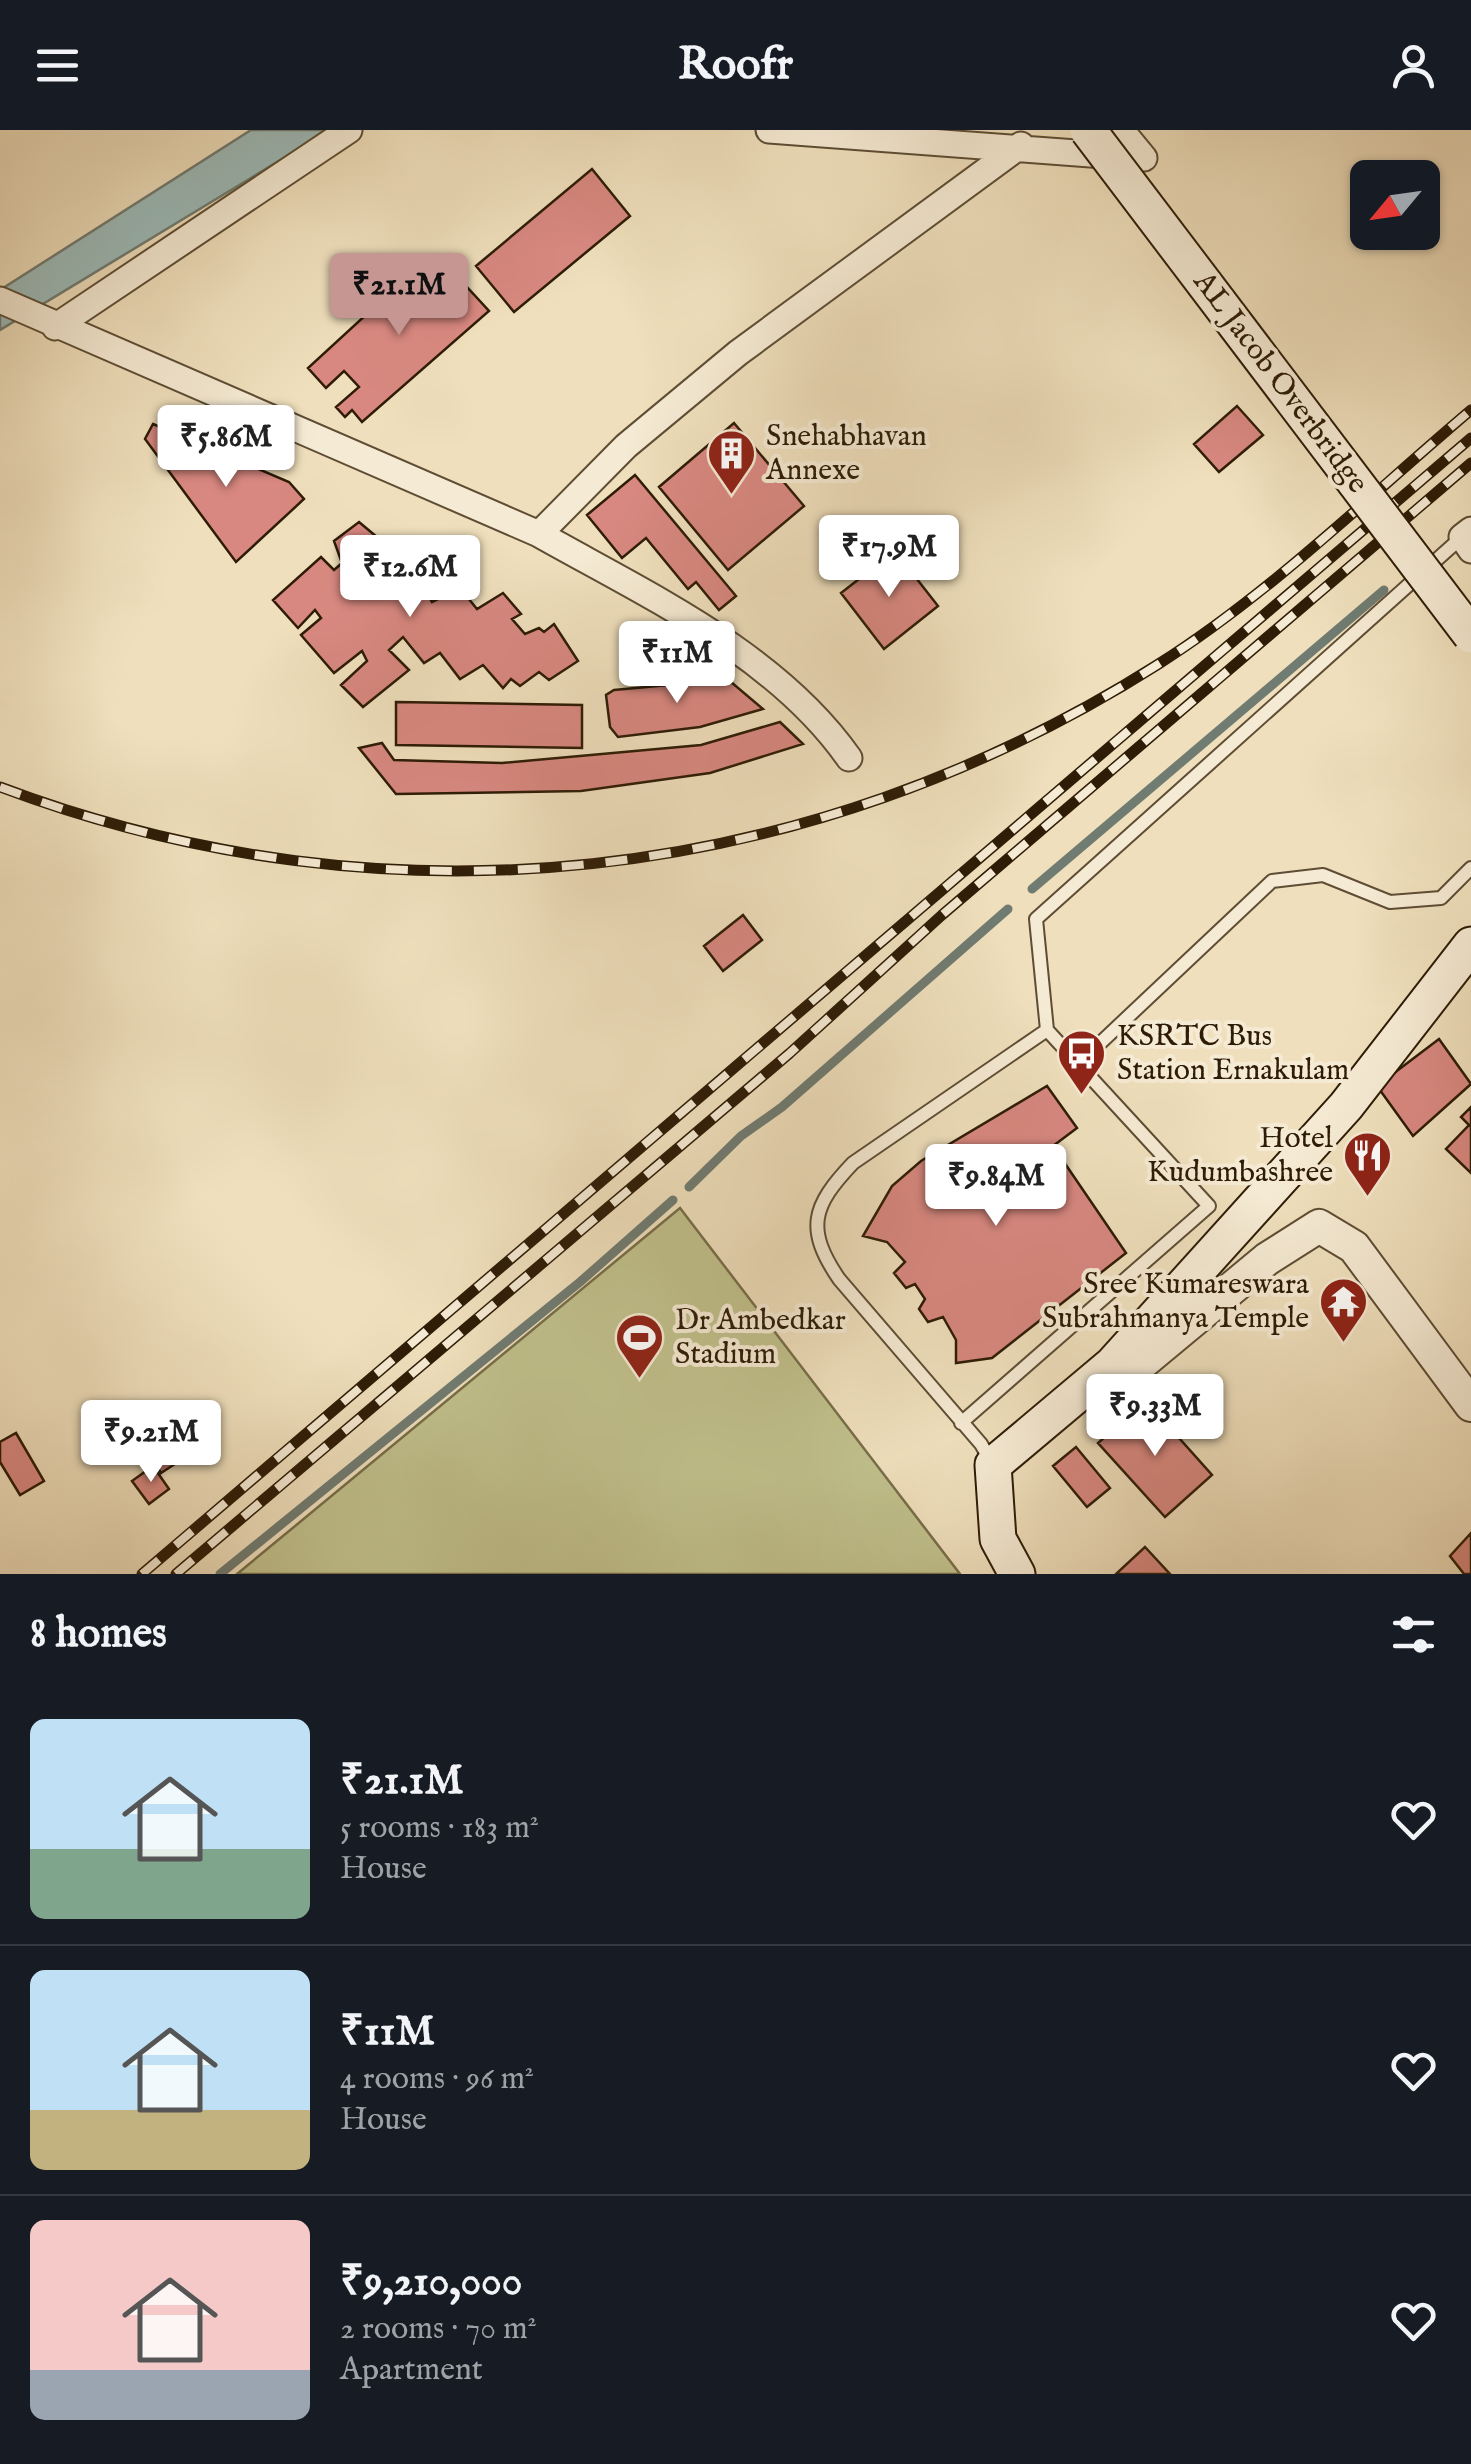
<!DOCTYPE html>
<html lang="en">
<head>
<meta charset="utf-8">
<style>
	:root { --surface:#171b24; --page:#20242c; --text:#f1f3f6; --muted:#9ea1a6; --line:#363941; --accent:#c59692 }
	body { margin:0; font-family:"IM FELL English",serif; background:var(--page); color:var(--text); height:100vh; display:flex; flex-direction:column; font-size:38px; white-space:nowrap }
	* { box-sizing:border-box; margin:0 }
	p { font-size:32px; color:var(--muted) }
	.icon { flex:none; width:55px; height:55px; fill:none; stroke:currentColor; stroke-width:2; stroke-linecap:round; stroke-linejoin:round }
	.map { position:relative; height:1444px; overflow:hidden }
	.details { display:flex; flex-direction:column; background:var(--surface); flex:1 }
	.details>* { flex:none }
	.needle { width:65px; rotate:241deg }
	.buttons { position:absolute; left:1350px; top:30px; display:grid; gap:20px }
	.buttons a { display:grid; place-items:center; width:90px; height:90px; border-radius:15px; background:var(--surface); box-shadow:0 2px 8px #0004; font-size:50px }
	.price { position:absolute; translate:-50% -85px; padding:0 22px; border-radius:10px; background:#fff; color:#222; font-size:32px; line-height:65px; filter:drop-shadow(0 2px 5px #0008) }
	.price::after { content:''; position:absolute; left:50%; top:60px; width:30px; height:22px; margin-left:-15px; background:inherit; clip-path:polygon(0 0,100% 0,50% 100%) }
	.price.current { background:var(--accent); color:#111 }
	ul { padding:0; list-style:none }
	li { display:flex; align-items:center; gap:30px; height:250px; padding:0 30px }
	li+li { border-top:2px solid var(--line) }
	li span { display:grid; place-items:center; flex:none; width:280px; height:200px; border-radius:15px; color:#555 }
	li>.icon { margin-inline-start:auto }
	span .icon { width:120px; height:120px; fill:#fffc; stroke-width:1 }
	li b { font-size:42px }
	h2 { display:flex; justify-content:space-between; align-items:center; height:120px; padding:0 30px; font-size:42px }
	header { display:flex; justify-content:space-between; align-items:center; height:130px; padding:0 30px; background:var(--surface); font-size:45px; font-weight:700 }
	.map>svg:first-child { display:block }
	.green { fill:#c0c08c; stroke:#776e49; stroke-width:2.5 }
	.water { fill:#9cbbb9; stroke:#707b71; stroke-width:2.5 }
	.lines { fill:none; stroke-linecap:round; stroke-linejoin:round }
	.stream { stroke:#707b71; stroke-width:9 }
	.building { fill:#d88880; stroke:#2e1c06; stroke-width:2.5 }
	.service-casing { stroke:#5e4d34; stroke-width:16 }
	.minor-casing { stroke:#5e4d34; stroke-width:29 }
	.tertiary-casing { stroke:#5e4d34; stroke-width:36 }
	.secondary-casing { stroke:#2e1c06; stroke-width:39 }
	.service { stroke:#f5ead3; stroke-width:12 }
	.minor { stroke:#f5ead3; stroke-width:25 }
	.tertiary { stroke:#f5ead3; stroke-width:32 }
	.secondary { stroke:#f5ead3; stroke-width:35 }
	.rail-casing { stroke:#2e1c06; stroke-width:11 }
	.rail { stroke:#f5ead3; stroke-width:8; stroke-dasharray:22; stroke-linecap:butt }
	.secondary-bridge-casing { stroke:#2e1c06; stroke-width:39; stroke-linecap:butt }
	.secondary-bridge { stroke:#f5ead3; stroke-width:35 }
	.labels { text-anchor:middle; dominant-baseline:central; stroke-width:8; stroke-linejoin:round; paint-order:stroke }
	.street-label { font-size:30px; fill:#2e1c06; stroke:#f5ead3 }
	.poi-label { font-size:30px; fill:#2e1c06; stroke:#f5ead3; text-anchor:start }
</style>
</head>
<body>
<header><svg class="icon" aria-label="menu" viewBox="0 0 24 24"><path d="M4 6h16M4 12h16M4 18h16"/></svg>Roofr<svg class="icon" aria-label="person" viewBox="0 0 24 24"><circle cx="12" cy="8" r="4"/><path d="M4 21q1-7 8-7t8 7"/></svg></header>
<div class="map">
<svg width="1471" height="1444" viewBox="0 0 1471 1444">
	<rect width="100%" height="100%" fill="#efdfbc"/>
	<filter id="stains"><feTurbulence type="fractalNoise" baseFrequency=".002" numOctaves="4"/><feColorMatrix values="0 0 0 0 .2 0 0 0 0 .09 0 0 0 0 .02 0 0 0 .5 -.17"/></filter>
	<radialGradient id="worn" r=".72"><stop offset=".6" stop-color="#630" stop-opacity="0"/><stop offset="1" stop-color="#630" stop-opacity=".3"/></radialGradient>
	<path class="green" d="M680 1078 960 1444H237Z"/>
	<path class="water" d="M251 0H330L0 200V160Z"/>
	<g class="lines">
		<path class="stream" d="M1032 759 1384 460
			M689 1057 741 1006 782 977 1008 779
			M220 1444 580 1152 673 1070"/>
	</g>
	<path class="building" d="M592 39 630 86 514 182 476 136Z
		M431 125 448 143 440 150 455 166 466 156 489 181 362 292 352 280 345 287 336 277 359 257 344 241 326 258 308 238Z
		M1237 276 1263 305 1219 342 1194 314Z
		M734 293 804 376 728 440 659 357Z
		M153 294 289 352 304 369 236 432 145 309Z
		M635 345 736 466 719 480 696 452 688 459 646 408 622 428 587 385Z
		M359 392 396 423 406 420 419 436 427 428 453 449 428 465 432 472 460 458 477 479 503 463 521 484 512 489 525 504 539 498 544 502 554 494 578 531 549 550 539 542 520 556 511 549 503 558 483 535 460 549 440 523 424 533 403 507 389 520 409 540 363 577 341 555 367 531 362 521 334 543 301 505 321 488 315 480 298 498 273 470 321 427 334 440 342 433 334 411Z
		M895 421 938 476 884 519 841 463Z
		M718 541 763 579 700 597 618 607 610 597 606 565 614 560 690 553Z
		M396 572 582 575V618L396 615Z
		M780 592 803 614 710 643 581 661 396 664 359 618 382 613 394 630 502 633 701 615Z
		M743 785 762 810 723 841 704 816Z
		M1439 909 1471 954 1413 1006 1377 956Z
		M1047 956 1077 998 1053 1016 1126 1123 992 1228 956 1233V1210L943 1187 928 1192 919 1179 925 1169 915 1154 906 1158 894 1143 905 1132 887 1112 863 1106 892 1056 921 1031Z
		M1471 977V1043L1446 1019 1469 995 1461 987Z
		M1146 1271 1212 1345 1165 1387 1098 1313Z
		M156 1291 181 1330 161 1343 136 1304Z
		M16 1303 44 1351 20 1365 0 1332V1312Z
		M1076 1317 1110 1358 1087 1377 1053 1336Z
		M153 1336 169 1359 149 1374 132 1351Z
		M1471 1403V1444H1464L1450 1426Z
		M1145 1417 1170 1444H1116Z"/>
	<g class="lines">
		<defs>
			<path id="service" d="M1078 934 1272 751 1323 745 1390 772 1441 768 1471 738
				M961 1293 1209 1076 1047 900 1036 789 1462 407
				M992 1333 981 1314 839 1149C805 1099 812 1076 853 1033L1047 900"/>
			<path id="minor" d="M769 0 1144 28 1121 0
				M0 170 539 404 626 316 738 223 1021 15
				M55 197 349 0
				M1471 400 1462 407 1471 420
				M539 404C647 465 776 524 849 628"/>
			<path id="tertiary" d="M1112 1235 1142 1233 1267 1129 1319 1096 1354 1117 1471 1275"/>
			<path id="secondary" d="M1017 1444 998 1409 993 1335 1112 1235 1346 976 1471 815"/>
		</defs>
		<use href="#service" class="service-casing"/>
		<use href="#minor" class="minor-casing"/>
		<use href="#tertiary" class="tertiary-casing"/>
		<use href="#secondary" class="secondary-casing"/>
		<use href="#service" class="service"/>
		<use href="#minor" class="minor"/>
		<use href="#tertiary" class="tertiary"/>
		<use href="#secondary" class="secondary"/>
		<defs>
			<path id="rail" d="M0 657C388 803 807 756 1157 535 1271 463 1368 367 1471 280
				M142 1444 1471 308
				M176 1444 790 923 942 785 1471 333"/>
		</defs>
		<use href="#rail" class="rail-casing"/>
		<use href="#rail" class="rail"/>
		<defs>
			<path id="secondary-bridge" d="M1088 0 1471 505"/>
		</defs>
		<use href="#secondary-bridge" class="secondary-bridge-casing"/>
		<use href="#secondary-bridge" class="secondary-bridge"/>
	</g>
	<defs>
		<symbol id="building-pin" viewBox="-11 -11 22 30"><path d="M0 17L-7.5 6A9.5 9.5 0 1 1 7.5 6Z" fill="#8f2418" stroke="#f5ead3"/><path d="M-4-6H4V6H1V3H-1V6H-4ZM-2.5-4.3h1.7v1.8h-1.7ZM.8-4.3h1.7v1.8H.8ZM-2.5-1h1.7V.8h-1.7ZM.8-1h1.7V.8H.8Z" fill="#fff"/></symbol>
		<symbol id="bus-pin" viewBox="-11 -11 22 30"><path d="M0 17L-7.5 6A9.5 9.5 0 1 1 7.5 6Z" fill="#8f2418" stroke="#f5ead3"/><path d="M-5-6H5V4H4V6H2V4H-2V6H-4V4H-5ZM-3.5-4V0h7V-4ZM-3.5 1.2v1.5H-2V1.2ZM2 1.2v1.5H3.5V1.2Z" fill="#fff"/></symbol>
		<symbol id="restaurant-pin" viewBox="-11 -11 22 30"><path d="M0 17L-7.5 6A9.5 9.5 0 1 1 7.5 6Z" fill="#8f2418" stroke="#f5ead3"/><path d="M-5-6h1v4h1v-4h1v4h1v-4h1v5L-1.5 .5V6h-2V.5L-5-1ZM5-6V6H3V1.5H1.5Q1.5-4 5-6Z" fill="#fff"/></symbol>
		<symbol id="temple-pin" viewBox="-11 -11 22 30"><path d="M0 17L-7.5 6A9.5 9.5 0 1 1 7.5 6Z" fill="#8f2418" stroke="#f5ead3"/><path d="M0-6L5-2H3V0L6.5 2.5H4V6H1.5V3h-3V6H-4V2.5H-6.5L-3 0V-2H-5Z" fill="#fff"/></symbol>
		<symbol id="stadium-pin" viewBox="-11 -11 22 30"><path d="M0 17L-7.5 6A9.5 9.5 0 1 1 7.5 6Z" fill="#8f2418" stroke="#f5ead3"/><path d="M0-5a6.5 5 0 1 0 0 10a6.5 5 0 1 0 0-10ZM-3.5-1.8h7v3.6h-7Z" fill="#fff"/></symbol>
	</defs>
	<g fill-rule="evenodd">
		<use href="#building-pin" x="704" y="296" width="55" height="75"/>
		<use href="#bus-pin" x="1054" y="896" width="55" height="75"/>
		<use href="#restaurant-pin" x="1340" y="998" width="55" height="75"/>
		<use href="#temple-pin" x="1316" y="1144" width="55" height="75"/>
		<use href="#stadium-pin" x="612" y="1180" width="55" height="75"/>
	</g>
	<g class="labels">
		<g class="street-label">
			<text transform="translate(1280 253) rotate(53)">AL Jacob Overbridge</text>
		</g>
		<g class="poi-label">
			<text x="766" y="307">Snehabhavan<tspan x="766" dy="34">Annexe</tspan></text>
			<text x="1117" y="907">KSRTC Bus<tspan x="1117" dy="34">Station Ernakulam</tspan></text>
			<text x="1333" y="1009" text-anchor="end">Hotel<tspan x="1333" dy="34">Kudumbashree</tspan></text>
			<text x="1309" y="1155" text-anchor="end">Sree Kumareswara<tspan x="1309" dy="34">Subrahmanya Temple</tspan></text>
			<text x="675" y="1191">Dr Ambedkar<tspan x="675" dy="34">Stadium</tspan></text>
		</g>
	</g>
	<rect width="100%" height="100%" filter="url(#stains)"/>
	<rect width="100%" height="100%" fill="url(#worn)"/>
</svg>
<div class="buttons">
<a><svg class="needle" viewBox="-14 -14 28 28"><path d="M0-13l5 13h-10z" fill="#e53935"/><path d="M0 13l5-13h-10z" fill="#9ea1a6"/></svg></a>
</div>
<b class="price current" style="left:399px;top:208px">₹21.1M</b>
<b class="price" style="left:226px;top:360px">₹5.86M</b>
<b class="price" style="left:889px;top:470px">₹17.9M</b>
<b class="price" style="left:410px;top:490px">₹12.6M</b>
<b class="price" style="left:677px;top:576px">₹11M</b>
<b class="price" style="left:996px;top:1099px">₹9.84M</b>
<b class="price" style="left:1155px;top:1329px">₹9.33M</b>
<b class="price" style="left:151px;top:1355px">₹9.21M</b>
</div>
<section class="details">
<h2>8 homes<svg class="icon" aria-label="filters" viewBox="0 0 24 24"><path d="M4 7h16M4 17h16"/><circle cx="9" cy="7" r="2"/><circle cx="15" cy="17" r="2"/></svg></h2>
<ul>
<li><span style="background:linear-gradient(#bfe0f5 65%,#7fa58c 0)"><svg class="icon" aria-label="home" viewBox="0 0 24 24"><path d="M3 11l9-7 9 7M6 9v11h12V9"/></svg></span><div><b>₹21.1M</b><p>5 rooms · 183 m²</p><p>House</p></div><svg class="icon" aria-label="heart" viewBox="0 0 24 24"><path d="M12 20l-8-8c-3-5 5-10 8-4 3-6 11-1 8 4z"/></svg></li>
<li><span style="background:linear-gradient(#bfe0f5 70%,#c2b280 0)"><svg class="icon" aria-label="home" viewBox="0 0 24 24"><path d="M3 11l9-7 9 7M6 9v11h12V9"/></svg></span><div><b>₹11M</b><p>4 rooms · 96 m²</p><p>House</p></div><svg class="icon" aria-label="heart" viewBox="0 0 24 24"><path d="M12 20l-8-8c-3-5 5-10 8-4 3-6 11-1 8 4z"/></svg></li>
<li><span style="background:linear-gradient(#f6c9c9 75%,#9aa5b1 0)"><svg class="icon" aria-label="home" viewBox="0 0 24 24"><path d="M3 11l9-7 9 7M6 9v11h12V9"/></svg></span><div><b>₹9,210,000</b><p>2 rooms · 70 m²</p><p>Apartment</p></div><svg class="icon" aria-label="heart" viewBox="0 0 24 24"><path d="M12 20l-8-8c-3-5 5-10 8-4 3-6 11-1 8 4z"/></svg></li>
</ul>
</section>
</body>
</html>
